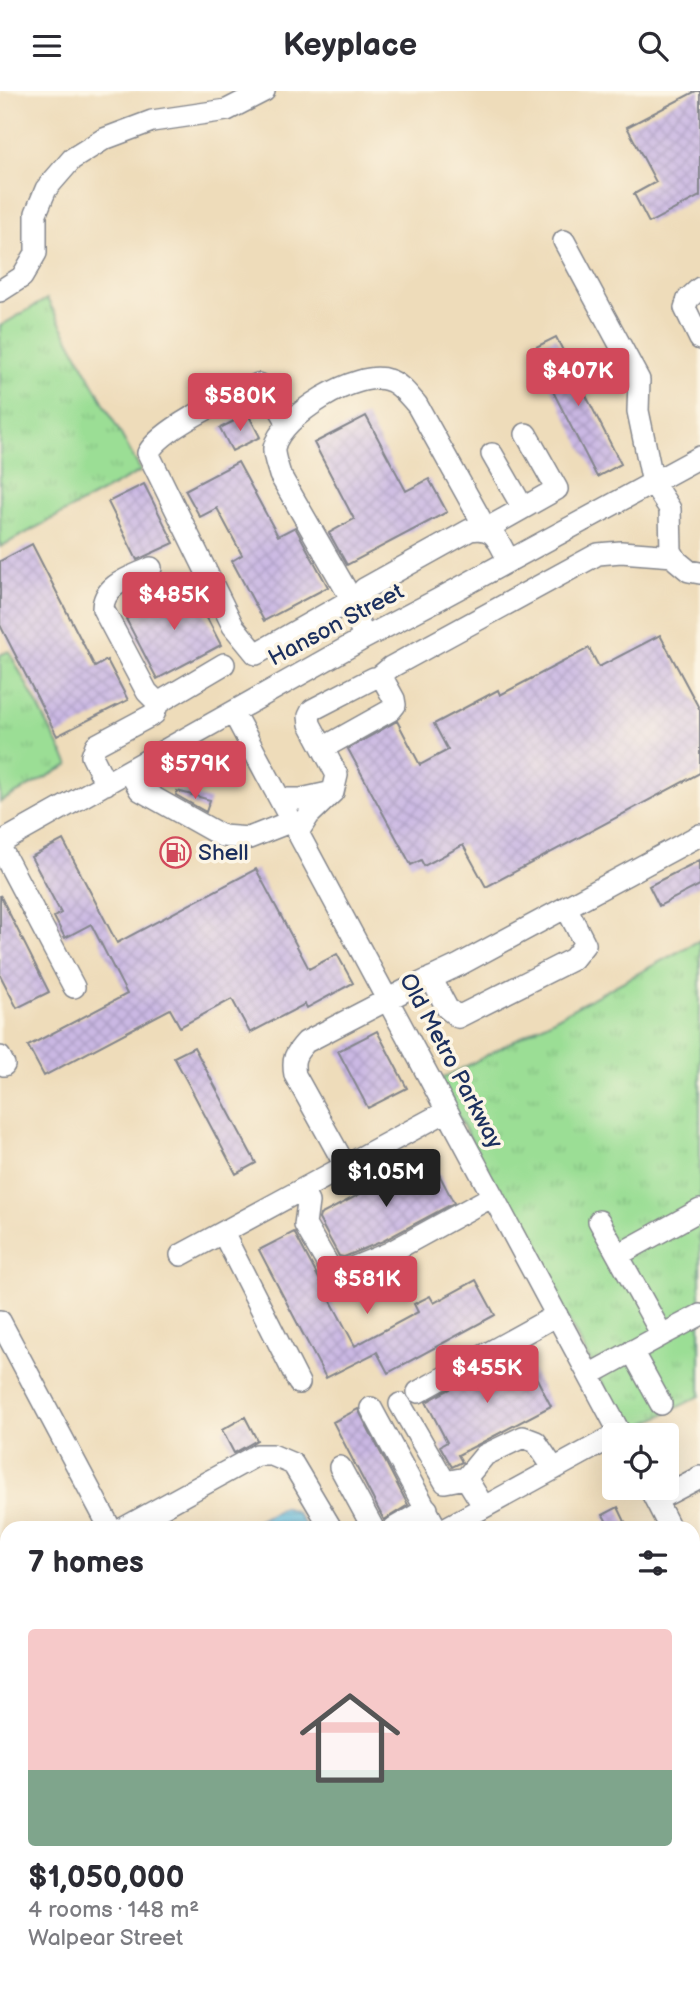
<!DOCTYPE html>
<html lang="en">
<head>
<meta charset="utf-8">
<style>
	:root { --surface:#fff; --page:#f2f2f3; --text:#2b2b33; --muted:#7c7c81; --line:#e1e1e2; --accent:#d1495b }
	body { margin:0; font-family:"Balsamiq Sans",sans-serif; background:var(--page); color:var(--text); height:100vh; display:flex; flex-direction:column; font-size:26px; white-space:nowrap }
	* { box-sizing:border-box; margin:0 }
	p { font-size:23px; color:var(--muted) }
	.icon { flex:none; width:38px; height:38px; fill:none; stroke:currentColor; stroke-width:2; stroke-linecap:round; stroke-linejoin:round }
	.map { position:relative; flex:1; overflow:hidden }
	.sheet { position:absolute; left:0px; top:1430px; width:700px; height:471px; display:flex; flex-direction:column; background:var(--surface); border-radius:21px 21px 0 0; box-shadow:0 7px 28px #0002 }
	.sheet>* { flex:none }
	.tools { position:absolute; left:602px; top:1332px; display:grid; gap:14px }
	.tools a { display:grid; place-items:center; width:77px; height:77px; border-radius:7px; background:var(--surface); box-shadow:0 7px 28px #0002; font-size:35px }
	.price { position:absolute; translate:-50% -60px; padding:0 16px; border-radius:7px; background:var(--accent); color:#fff; font-size:23px; line-height:46px; filter:drop-shadow(0 2px 4px #0008) }
	.price::after { content:''; position:absolute; left:50%; top:42px; width:21px; height:16px; margin-left:-10px; background:inherit; clip-path:polygon(0 0,100% 0,50% 100%) }
	.price.active { background:#222; color:#fff }
	ul { padding:0; list-style:none }
	li { display:grid; align-content:center; gap:14px; height:371px; padding:0 28px }
	li+li { border-top:2px solid var(--line) }
	li span { display:grid; place-items:center; height:217px; border-radius:7px; color:#555 }
	li>.icon { margin-inline-start:auto }
	span .icon { width:126px; height:126px; fill:#fffc; stroke-width:1 }
	li b { font-size:30px }
	h2 { display:flex; justify-content:space-between; align-items:center; height:84px; padding:0 28px; font-size:30px }
	header { display:flex; justify-content:space-between; align-items:center; height:91px; padding:0 28px; background:var(--surface); font-size:32px; font-weight:700 }
	.map>svg:first-child { display:block }
	.grass { fill:url(#grass-tufts); stroke:#5b867a; stroke-width:2 }
	.water { fill:url(#water-rules); stroke:#4078a0; stroke-width:2 }
	.building { fill:url(#building-cross-hatch) }
	.lines { fill:none; stroke-linecap:round; stroke-linejoin:round }
	.minor-casing { stroke:#84868c; stroke-width:24 }
	.minor { stroke:#fff; stroke-width:21 }
	.rail-casing { stroke:#1b2f5e; stroke-width:7 }
	.rail { stroke:#fcf5e5; stroke-width:4.5; stroke-dasharray:13; stroke-linecap:butt }
	.labels { text-anchor:middle; dominant-baseline:central; stroke-width:7; stroke-linejoin:round; paint-order:stroke }
	.street-label { font-size:23px; fill:#1b2f5e; stroke:#fcf5e5 }
	.poi-label { font-size:23px; fill:#1b2f5e; stroke:#fcf5e5; text-anchor:start }
</style>
</head>
<body>
<header><svg class="icon" aria-label="menu" viewBox="0 0 24 24"><path d="M4 6h16M4 12h16M4 18h16"/></svg>Keyplace<svg class="icon" aria-label="search" viewBox="0 0 24 24"><circle cx="10" cy="10" r="6"/><path d="M15 15l6 6"/></svg></header>
<div class="map">
<svg width="700" height="1899" viewBox="0 0 700 1899">
	<defs>
		<pattern id="grass-tufts" width="24" height="20" patternUnits="userSpaceOnUse" patternTransform="scale(1.75)"><rect width="24" height="20" fill="#9bde95"/><path d="M3 7l-1-3M5 7V3M7 7l1-3M15 17l-1-3M17 17v-4M19 17l1-3" fill="none" stroke="#85bf83"/></pattern>
		<pattern id="water-rules" width="6" height="5" patternUnits="userSpaceOnUse" patternTransform="scale(1.75)"><rect width="6" height="5" fill="#65c0e3"/><path d="M0 2.5h6" fill="none" stroke="#529cbb"/></pattern>
		<pattern id="building-cross-hatch" width="8" height="8" patternUnits="userSpaceOnUse" patternTransform="scale(1.75)"><rect width="8" height="8" fill="#cab8e3"/><path d="M0 0l8 8M0 8l8-8" fill="none" stroke="#ad9ec5"/></pattern>
	</defs>
	<rect width="100%" height="100%" fill="#fcf5e5"/>
	<filter id="ink" filterUnits="userSpaceOnUse"><feTurbulence type="fractalNoise" baseFrequency=".0143" numOctaves="2"/><feDisplacementMap in="SourceGraphic" scale="14" xChannelSelector="R" yChannelSelector="G"/><feConvolveMatrix kernelMatrix="1 2 1 2 8 2 1 2 1" color-interpolation-filters="sRGB"/></filter>
	<filter id="wash" filterUnits="userSpaceOnUse"><feTurbulence type="fractalNoise" baseFrequency=".00686" numOctaves="4" result="noise"/><feDisplacementMap in="SourceGraphic" scale="28" xChannelSelector="R" yChannelSelector="G"/><feGaussianBlur stdDeviation="1.57" result="paint"/><feColorMatrix in="noise" values="0 0 0 0 0 0 0 0 0 0 0 0 0 0 0 0 0 1.4 0 .05"/><feComposite in="paint" operator="in"/></filter>
	<g filter="url(#wash)">
		<rect width="100%" height="100%" fill="#eedcba"/>
		<path class="grass" d="M47 208 141 380 0 456V235Z
			M9 560 69 674 0 711V564Z
			M700 849V1305L635 1338 623 1331 438 988 452 983Z"/>
		<path class="water" d="M283 1416 296 1421 307 1437H244Z"/>
		<g id="blocks">
			<path class="building" d="M696 0H700V105L649 132 634 103 656 91 627 36Z
				M556 246 621 373 597 386 543 281 547 278 536 256Z
				M248 323 260 346 232 360 220 337Z
				M366 325 406 400 429 388 447 421 347 474 329 442 354 428 314 352Z
				M238 371 278 445 295 436 328 496 264 530 232 470 242 464 217 417 200 426 185 399Z
				M144 393 174 452 137 469 108 411Z
				M32 453 95 576 107 569 128 609 57 645 0 534V470Z
				M190 494 221 554 157 588 126 528Z
				M660 544 700 619V682L486 796 463 754 424 775 421 769 411 774 348 658 397 630 420 674 448 659 434 633 498 599 500 604 589 557 599 576Z
				M177 700 210 709 206 721 176 704Z
				M63 749 117 852 256 778 309 878 337 863 353 892 307 917 305 913 250 942 232 908 180 936 170 918 44 985 28 955 127 903 91 833 65 847 54 826 61 822 31 766Z
				M700 769V794L659 815 649 795Z
				M0 804 49 901 17 917 0 884Z
				M377 940 407 997 368 1017 338 960Z
				M194 956 256 1072 236 1083 174 966Z
				M430 1066 454 1112 383 1150 344 1166 339 1165 319 1128 320 1124Z
				M294 1141 355 1255 418 1221 414 1213 430 1205 434 1212 476 1189 495 1224 388 1282 377 1261 326 1287 259 1159Z
				M522 1259 551 1315 458 1364 462 1371 452 1376 440 1355 447 1351 426 1311Z
				M358 1318 408 1414 384 1429 333 1331Z
				M245 1326 257 1349 234 1362 222 1339Z
				M618 1416 628 1437H610L603 1424Z"/>
		</g>
	</g>
	<g filter="url(#ink)">
		<use href="#blocks" fill-opacity="0" stroke="#84868c" stroke-width="2"/>
		<g class="lines">
			<defs>
				<path id="minor" d="M564 150 639 289 638 320 653 392 670 418 671 460 677 470 689 480 700 482
					M700 197 688 208 685 217 700 248
					M0 200 22 186 36 162V122L46 98 72 68 104 48 152 30 227 19 264 0
					M288 332 269 299 258 293C229 307 164 335 148 362L233 535 256 563 351 509
					M492 363 523 417
					M151 477C132 486 103 493 103 518L147 601 158 612
					M356 516 280 384C278 376 273 365 274 357 280 325 358 278 388 289 400 292 409 305 417 314L486 438 557 398 526 343
					M364 547C357 529 351 515 364 498L470 439C496 434 498 451 509 470
					M379 586 391 576 598 463 621 461 674 465
					M233 621 621 1344
					M323 657 391 619 395 614 394 608 383 588 374 587 366 591 312 619 309 625 310 633 337 684 333 701
					M129 680 140 699 222 745 249 747 292 730
					M106 693 92 665 96 654 154 623 158 612 224 573
					M280 708H301L333 701 309 724 298 741
					M0 752 361 549 439 508 700 366
					M0 756 74 896
					M431 887 447 917 458 926 573 868 585 853 566 816
					M0 966 4 974
					M346 1076 295 984C292 968 295 963 306 951L406 899 459 874 700 744
					M302 1100 308 1111 305 1134 330 1177 345 1180 389 1162 493 1105
					M223 1142 299 1292
					M181 1164 447 1020
					M618 1164 700 1119
					M0 1230 110 1437
					M662 1244 700 1224
					M632 1260 661 1313
					M589 1284 662 1244 599 1130
					M418 1301 557 1224
					M400 1313 445 1391 466 1387 484 1416
					M371 1317 436 1437
					M340 1376 373 1437
					M466 1387 485 1364 523 1346 536 1351 554 1378
					M650 1398 670 1437
					M656 1409 700 1386
					M124 1437 257 1364H272L293 1373 331 1437
					M394 1437 427 1418
					M446 1437 614 1345
					M693 1480 700 1494
					M0 1505 7 1501
					M0 1606 7 1620
					M0 1684 7 1680
					M693 1759 700 1764
					M693 1886 700 1885
					M123 1894 128 1899
					M184 1899H185
					M355 1899 364 1894
					M510 1899 512 1894"/>
			</defs>
			<use href="#minor" class="minor-casing"/>
			<use href="#minor" class="minor"/>
			<defs>
				<path id="rail" d="M693 1634 700 1625
					M0 1749 7 1763
					M0 1817 7 1830
					M41 1894 43 1899
					M76 1894 78 1899
					M467 1899 478 1894"/>
			</defs>
			<use href="#rail" class="rail-casing"/>
			<use href="#rail" class="rail"/>
		</g>
	</g>
	<defs>
		<symbol id="fuel-ring" viewBox="-11 -11 22 22"><circle r="9.5" fill="#fcf5e5" stroke="#d1495b" stroke-width="1.5"/><path d="M-5.5-6h7V0h2V4h1.3V-2.5L3-4.5l.8-.8L6-3V5H2.5V1h-1V6h-7ZM-4.2-4.7v3.2H.2V-4.7Z" fill="#d1495b"/></symbol>
	</defs>
	<g fill-rule="evenodd">
		<use href="#fuel-ring" x="158" y="744" width="35" height="35"/>
	</g>
	<g class="labels">
		<g class="street-label">
			<text transform="translate(336 534) rotate(-28)">Hanson Street</text>
			<text transform="translate(451 970) rotate(62)">Old Metro Parkway</text>
		</g>
		<g class="poi-label">
			<text x="198" y="762">Shell</text>
		</g>
	</g>
</svg>
<div class="tools">
<a><svg class="icon" aria-label="locate" viewBox="0 0 24 24"><circle cx="12" cy="12" r="6"/><path d="M12 2v4M12 18v4M2 12h4M18 12h4"/></svg></a>
</div>
<b class="price" style="left:578px;top:317px">$407K</b>
<b class="price" style="left:240px;top:342px">$580K</b>
<b class="price" style="left:174px;top:541px">$485K</b>
<b class="price" style="left:195px;top:710px">$579K</b>
<b class="price active" style="left:386px;top:1118px">$1.05M</b>
<b class="price" style="left:367px;top:1225px">$581K</b>
<b class="price" style="left:487px;top:1314px">$455K</b>
<section class="sheet">
<h2>7 homes<svg class="icon" aria-label="filters" viewBox="0 0 24 24"><path d="M4 7h16M4 17h16"/><circle cx="9" cy="7" r="2"/><circle cx="15" cy="17" r="2"/></svg></h2>
<ul>
<li><span style="background:linear-gradient(#f6c9c9 65%,#7fa58c 0)"><svg class="icon" aria-label="home" viewBox="0 0 24 24"><path d="M3 11l9-7 9 7M6 9v11h12V9"/></svg></span><div><b>$1,050,000</b><p>4 rooms · 148 m²</p><p>Walpear Street</p></div></li>
</ul>
</section>
</div>
</body>
</html>
